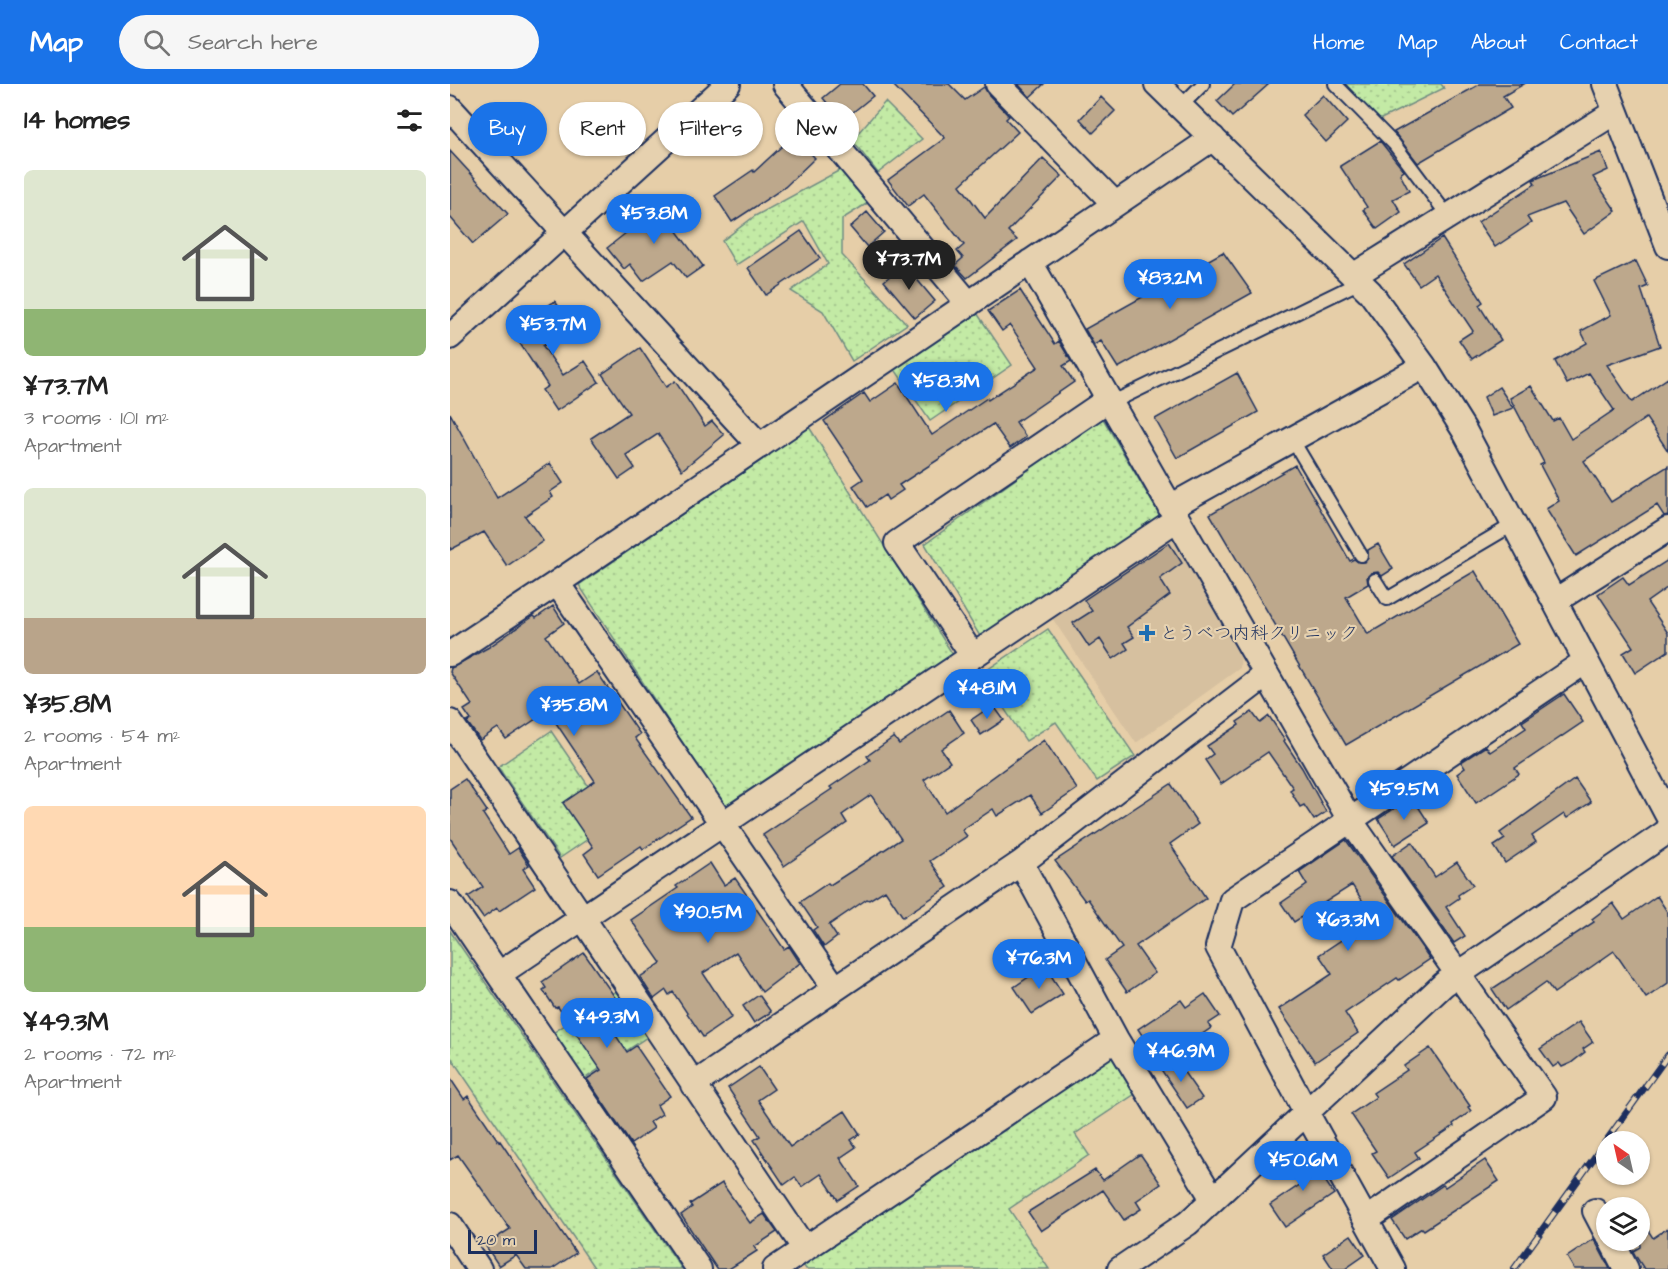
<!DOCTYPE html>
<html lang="en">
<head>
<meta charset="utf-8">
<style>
	:root { --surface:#fff; --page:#f6f6f6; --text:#222; --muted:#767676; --accent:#1a73e8 }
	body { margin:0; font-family:"Architects Daughter","Klee One",sans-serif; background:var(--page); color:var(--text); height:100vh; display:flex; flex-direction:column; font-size:22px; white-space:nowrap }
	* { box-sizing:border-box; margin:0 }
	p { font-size:20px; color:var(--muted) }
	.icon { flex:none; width:33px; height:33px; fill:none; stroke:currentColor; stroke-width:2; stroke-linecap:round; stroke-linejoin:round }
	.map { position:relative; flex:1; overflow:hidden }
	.side { display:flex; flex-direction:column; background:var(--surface); width:450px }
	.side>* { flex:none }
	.top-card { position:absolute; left:18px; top:18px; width:570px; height:54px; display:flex; gap:12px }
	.needle { width:39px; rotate:326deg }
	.buttons { position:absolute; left:1146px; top:1047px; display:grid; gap:12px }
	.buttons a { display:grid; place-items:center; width:54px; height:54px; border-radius:50%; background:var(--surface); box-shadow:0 2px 4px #0004; font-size:30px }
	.scale { position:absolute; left:18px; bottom:15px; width:69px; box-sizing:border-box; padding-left:6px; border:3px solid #1b2f5e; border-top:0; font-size:16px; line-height:21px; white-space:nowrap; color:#1b2f5e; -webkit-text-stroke:4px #e6d1af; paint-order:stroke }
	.price { position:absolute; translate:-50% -51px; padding:0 14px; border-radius:21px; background:var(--accent); color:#fff; font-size:20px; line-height:39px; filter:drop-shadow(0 2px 3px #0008) }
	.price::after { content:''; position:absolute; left:50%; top:36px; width:18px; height:14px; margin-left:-9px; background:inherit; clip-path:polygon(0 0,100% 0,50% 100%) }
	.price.current { background:#222; color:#fff }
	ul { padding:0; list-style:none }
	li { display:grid; align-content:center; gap:12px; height:318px; padding:0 24px }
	li span { display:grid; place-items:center; height:186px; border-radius:9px; color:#555 }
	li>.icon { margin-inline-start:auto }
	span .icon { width:108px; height:108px; fill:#fffc; stroke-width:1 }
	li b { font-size:26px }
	h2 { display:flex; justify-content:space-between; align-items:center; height:72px; padding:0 24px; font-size:26px }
	.tag { padding:0 21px; border-radius:27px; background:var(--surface); box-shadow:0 2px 4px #0004; font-size:21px; line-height:54px }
	.tag.current { background:var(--accent); color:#fff }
	header { display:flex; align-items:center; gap:36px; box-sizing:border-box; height:84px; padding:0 30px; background:var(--accent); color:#fff }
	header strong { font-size:28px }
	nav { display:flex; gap:33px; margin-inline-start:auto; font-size:21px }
	.search { width:420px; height:54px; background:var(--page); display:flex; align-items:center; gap:15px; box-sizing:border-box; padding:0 21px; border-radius:33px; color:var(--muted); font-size:22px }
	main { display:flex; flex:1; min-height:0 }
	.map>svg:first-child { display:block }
	.built { fill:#d6c09f }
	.green { fill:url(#green-dots); stroke:#6f8c82; stroke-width:1.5 }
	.building { fill:#bda88c; stroke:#1b2f5e; stroke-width:1.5 }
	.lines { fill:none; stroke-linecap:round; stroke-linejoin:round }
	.lane-casing { stroke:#1b2f5e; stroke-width:16 }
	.street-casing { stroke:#1b2f5e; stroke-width:28 }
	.lane { stroke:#e6d1af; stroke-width:12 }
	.street { stroke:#e6d1af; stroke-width:24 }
	.rail-casing { stroke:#1b2f5e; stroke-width:7 }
	.rail { stroke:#e6d1af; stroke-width:4.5; stroke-dasharray:14; stroke-linecap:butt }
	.poi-dot { fill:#1f6fb2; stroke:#e6d1af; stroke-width:2 }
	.labels { text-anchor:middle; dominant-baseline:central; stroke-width:4.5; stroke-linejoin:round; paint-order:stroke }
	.poi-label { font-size:18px; fill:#1b2f5e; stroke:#e6d1af; text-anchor:start }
</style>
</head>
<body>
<header>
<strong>Map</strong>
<div class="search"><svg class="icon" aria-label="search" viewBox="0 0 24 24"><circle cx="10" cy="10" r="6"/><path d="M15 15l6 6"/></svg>Search here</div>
<nav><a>Home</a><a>Map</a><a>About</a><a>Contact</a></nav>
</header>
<main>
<section class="side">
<h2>14 homes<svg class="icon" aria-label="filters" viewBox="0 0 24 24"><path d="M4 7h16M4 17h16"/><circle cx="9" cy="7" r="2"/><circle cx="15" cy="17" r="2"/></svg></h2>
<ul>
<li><span style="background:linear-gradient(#dfe7d0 75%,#8fb573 0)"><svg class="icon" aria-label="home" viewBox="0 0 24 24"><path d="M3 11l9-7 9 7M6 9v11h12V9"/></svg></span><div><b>¥73.7M</b><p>3 rooms · 101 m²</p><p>Apartment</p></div></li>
<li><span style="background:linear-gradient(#dfe7d0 70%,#b9a48a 0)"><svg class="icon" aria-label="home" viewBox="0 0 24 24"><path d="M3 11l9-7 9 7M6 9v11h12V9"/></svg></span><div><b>¥35.8M</b><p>2 rooms · 54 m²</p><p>Apartment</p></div></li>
<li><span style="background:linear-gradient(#ffd9b3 65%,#8fb573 0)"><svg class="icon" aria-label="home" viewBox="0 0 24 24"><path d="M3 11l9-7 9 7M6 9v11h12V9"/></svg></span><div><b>¥49.3M</b><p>2 rooms · 72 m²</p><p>Apartment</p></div></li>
</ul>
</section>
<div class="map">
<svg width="1218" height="1185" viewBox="0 0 1218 1185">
	<defs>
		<pattern id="green-dots" width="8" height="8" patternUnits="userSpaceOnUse" patternTransform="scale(1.5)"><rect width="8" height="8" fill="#c3eaa5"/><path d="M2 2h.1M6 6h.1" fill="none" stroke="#a7c990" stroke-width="1.8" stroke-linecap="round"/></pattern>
	</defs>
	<rect width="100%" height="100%" fill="#e6cea8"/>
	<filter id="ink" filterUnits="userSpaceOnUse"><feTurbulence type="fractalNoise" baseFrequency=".0167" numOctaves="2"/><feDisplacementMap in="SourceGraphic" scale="12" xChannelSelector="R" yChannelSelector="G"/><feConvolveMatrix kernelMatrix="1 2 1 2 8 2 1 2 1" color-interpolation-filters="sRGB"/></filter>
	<g filter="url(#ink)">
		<path class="built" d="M715 453 731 458 791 567 790 584 686 659 600 531Z"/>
		<path class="green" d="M894 0H991L994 4 929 36Z
			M435 18 472 55 428 89 402 56Z
			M392 85 421 117 392 135V171L457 240 402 277 373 227 341 207 378 180 354 137 286 181 272 157 305 132Z
			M527 229 562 281 480 337 444 284Z
			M652 333 711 433 531 554 475 460Z
			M359 343 505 574 276 725 129 501Z
			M598 545 685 672 647 697 606 638 576 657 531 590Z
			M101 647 163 738 110 774 48 683Z
			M0 847 232 1185H145L0 972Z
			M166 907 197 953 131 997 100 951Z
			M660 967 688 1008 625 1050 639 1071 559 1125 599 1185H356L349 1175Z"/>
		<path class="building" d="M390 0H413L423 12 392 37 373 14Z
			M442 0H499L515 16 534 3 538 10 559 32 556 35 568 48 510 101 535 134 593 74 612 92 558 147 567 156 517 194 505 181 513 174 507 167 514 161 474 110 458 122 438 96 495 54Z
			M568 0H594L580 13Z
			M785 0H819L782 33 767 17Z
			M1030 0H1074L1053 12 1061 24 968 79 944 48Z
			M873 11 897 38 876 58 852 31Z
			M651 13 665 27 643 49 630 35Z
			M344 51 365 74 335 103 282 138 265 112 303 86 304 88Z
			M930 57 954 87 950 90 959 107 943 115 951 128 927 145 913 126 917 123 890 82Z
			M0 67 58 130 23 160 0 133Z
			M1151 68 1158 86 1143 93 1166 127 1134 150 1113 119 1077 133 1081 139 1045 163 1028 138 1085 100 1083 96Z
			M202 114 253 182 236 194 223 177 193 197 180 180 174 185 157 164 191 137 183 127Z
			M417 128 434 148 417 163 400 143Z
			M351 147 370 174 316 211 298 184Z
			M992 154 1033 218 1029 221 1051 256 1022 275 1009 256 1023 247 985 190 969 201 954 180Z
			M773 168 802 209 668 284 651 257 644 261 635 245Z
			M1186 177 1198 202 1191 205 1210 262 1157 281 1182 318 1218 294V367L1196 334 1134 377 1161 418 1218 382V431L1214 432 1207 421 1126 472 1096 425 1109 417 1090 381 1094 379 1060 314 1081 302 1103 337 1109 334 1121 355 1164 326 1139 289 1117 300 1105 277 1137 259 1131 247 1161 231 1144 197Z
			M454 180 485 217 465 234 434 197Z
			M570 206 605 260 609 257 621 277 613 282 624 298 566 338 576 353 560 364 543 340 449 401 453 406 438 416 435 411 417 423 403 402 413 395 374 337 414 309 420 318 448 299 482 351 537 314 538 316 588 283 560 241 552 247 538 227Z
			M105 217 122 243 93 262 113 291 135 277 149 298 106 327 92 306 98 302 61 246Z
			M190 264 216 303 225 297 255 342 262 337 274 351 232 386 208 350 176 371 185 384 169 395 141 354 179 329 152 290Z
			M787 289 808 328 727 374 705 335Z
			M1049 303 1063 324 1042 332 1034 313Z
			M0 329 47 414 100 379 113 399 100 408 103 413 75 432 93 457 57 482 34 448 0 466Z
			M845 381 900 477 904 475 908 478H915L918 474V466L928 460 943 485 932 492 928 488 921 489 917 493 918 500 896 513 918 550 1025 487 1068 560 896 661 760 430Z
			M719 459 732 479 710 495 720 511 677 543 684 553 674 559 678 565 663 575 650 555 639 563 623 539 642 527 634 516Z
			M1218 476V503L1197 518 1218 549V567L1185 589 1173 569 1183 563 1148 510 1173 493 1179 501Z
			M103 522 114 539 96 552 129 600 147 588 190 650 185 654 241 733 193 765 191 762 148 791 134 770 143 763 113 719 145 697 98 627 56 655 48 644 30 656 17 638 21 636 14 626 22 621 0 588 1 584 39 563 84 532 86 534Z
			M1114 610 1133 638 1065 684 1069 690 1026 719 1007 690 1015 684 1011 678 1036 662 1040 668 1076 644 1072 638Z
			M543 621 554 636 531 651 521 636Z
			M499 626 514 649 491 665 500 678 474 696 495 728 594 656 627 705 592 729 580 711 547 732 543 725 512 746 517 752 480 777 498 803 453 833 435 806 419 816 417 815 379 841 387 853 374 863 363 846 367 843 350 818 378 799 380 801 451 755 421 711 392 731 397 739 334 782 313 751 382 705 380 703 420 676 417 672 444 653 449 660Z
			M802 628 810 639 819 632 835 656 834 657 852 684 876 728 864 736 854 721 850 723 840 706 843 704 818 668 771 700 755 676 763 670 757 662 789 641 787 638Z
			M15 695 37 727 33 730 59 770 68 764 79 781 73 785 85 803 49 827 47 824 33 834 18 813 33 803 0 754V705Z
			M1125 695 1141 718 1117 734 1114 730 1082 752 1086 758 1055 779 1044 762 1055 755 1050 749Z
			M721 700 748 740 720 760 756 814 686 862 705 889 677 908 655 876 672 864 638 815 635 817 605 777Z
			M962 713 979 739 945 761 928 735Z
			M896 756 980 875 949 896 947 894 895 929 908 949 865 978 829 925 882 890 869 871 924 834 902 801 844 838 831 819 857 801 849 788Z
			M962 758 985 793 1007 778 1023 801 1008 811 1009 814 996 823 1015 852 1004 859 942 772Z
			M260 779 274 801 285 794 334 865 339 862 350 879 312 908 286 868 253 889 282 933 253 953 223 908 219 911 216 906 204 915 190 893 211 879 181 836 228 804 226 802Z
			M1207 812 1218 829V899L1196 914 1164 867 1104 909 1096 898 1056 926 1042 905 1144 838 1142 835 1163 819 1174 835Z
			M134 869 169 919 152 931 177 968 186 962 220 1012 207 1021 212 1030 200 1038 204 1044 181 1060 137 995 151 986 108 923 105 924 93 906 96 904 92 898Z
			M595 882 613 910 582 930 564 903Z
			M755 910 770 932 758 940 761 944 710 979 688 945 731 916 736 923Z
			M309 911 321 928 304 939 293 922Z
			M1129 938 1143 958 1133 965 1135 968 1121 979 1112 983 1109 979 1103 983 1090 965Z
			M980 964 1020 1022 1018 1023 1021 1027 1003 1040 1004 1042 965 1068 969 1074 939 1094 922 1069 926 1067 901 1030 926 1013 923 1009 957 986 954 982Z
			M724 974 752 1014 737 1024 710 984Z
			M309 983 324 1005 308 1016 340 1063 395 1027 410 1050 401 1056 406 1063 390 1074 409 1102 388 1116 371 1090 352 1103 345 1093 334 1101 304 1056 310 1052 278 1004Z
			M0 994 14 1015 18 1012 49 1058 50 1057 126 1169 102 1185H76L66 1171 49 1182 35 1161 60 1145 8 1071 0 1076Z
			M856 1068 884 1110 835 1143 820 1121 854 1098 841 1078Z
			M689 1071H691L711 1100 686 1117 691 1125 674 1136 653 1106 591 1147 578 1128 645 1086 653 1096Z
			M1035 1076 1049 1097 974 1146 972 1144 955 1155 942 1136 993 1101 995 1103Z
			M272 1099 300 1139 314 1130 327 1148 304 1163 307 1167 279 1185H267L231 1131 242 1123 240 1120Z
			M1190 1134 1203 1154 1218 1144V1185H1194L1185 1171 1183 1167 1190 1163Z
			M901 1151 915 1171 895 1185H883L873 1170Z
			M1144 1155 1160 1185H1124L1117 1173Z"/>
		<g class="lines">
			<defs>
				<path id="lane" d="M885 0 944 60 998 132
					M730 23 753 0
					M661 319 910 198
					M842 355 911 471
					M925 496 937 515 1064 440"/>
				<path id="street" d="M335 0 519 220
					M548 0 665 120
					M707 0 920 208 974 282 1014 346 1218 732
					M1155 0 1218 162
					M0 24 310 362
					M580 178 900 736 1094 1013 916 1136
					M903 192 1165 28
					M0 253 278 0
					M720 423 974 282
					M107 499 385 904
					M1105 517 1218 445
					M0 570 107 499 763 54
					M523 572 447 459 659 315
					M0 638C120 813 236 990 355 1165
					M571 779 666 955 763 1115
					M0 819 249 1185
					M49 890 727 435
					M243 1001 571 779 816 591
					M1145 1127 1156 1148
					M0 1141 29 1185
					M1161 1156 1176 1185
					M325 1185 666 955
					M670 1185 738 1139 994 900 1218 747
					M943 1185 856 1028 768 863 782 816 1136 577"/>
			</defs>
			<use href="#lane" class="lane-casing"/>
			<use href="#street" class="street-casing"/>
			<use href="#lane" class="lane"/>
			<use href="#street" class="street"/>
			<defs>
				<path id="rail" d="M1064 1185 1218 971"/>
			</defs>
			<use href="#rail" class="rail-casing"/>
			<use href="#rail" class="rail"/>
		</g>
	</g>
	<path class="poi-dot" d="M694 540h6v6h6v6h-6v6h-6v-6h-6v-6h6z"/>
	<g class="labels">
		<g class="poi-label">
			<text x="710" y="549">とうべつ内科クリニック</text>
		</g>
	</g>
</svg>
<div class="buttons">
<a><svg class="needle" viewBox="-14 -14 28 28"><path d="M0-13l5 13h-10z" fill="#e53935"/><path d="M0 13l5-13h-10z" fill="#767676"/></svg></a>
<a><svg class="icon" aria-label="layers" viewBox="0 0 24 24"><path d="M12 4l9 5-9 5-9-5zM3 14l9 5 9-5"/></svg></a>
</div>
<div class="scale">20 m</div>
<b class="price" style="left:204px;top:161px">¥53.8M</b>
<b class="price current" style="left:459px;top:207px">¥73.7M</b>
<b class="price" style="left:720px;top:226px">¥83.2M</b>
<b class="price" style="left:103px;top:272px">¥53.7M</b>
<b class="price" style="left:496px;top:329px">¥58.3M</b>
<b class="price" style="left:537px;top:636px">¥48.1M</b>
<b class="price" style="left:124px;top:653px">¥35.8M</b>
<b class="price" style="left:954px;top:737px">¥59.5M</b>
<b class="price" style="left:258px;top:860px">¥90.5M</b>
<b class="price" style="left:898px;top:868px">¥63.3M</b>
<b class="price" style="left:589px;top:906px">¥76.3M</b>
<b class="price" style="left:157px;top:965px">¥49.3M</b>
<b class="price" style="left:731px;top:999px">¥46.9M</b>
<b class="price" style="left:853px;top:1108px">¥50.6M</b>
<div class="top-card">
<a class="tag current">Buy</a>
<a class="tag">Rent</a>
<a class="tag">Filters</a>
<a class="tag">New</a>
</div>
</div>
</main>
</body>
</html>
